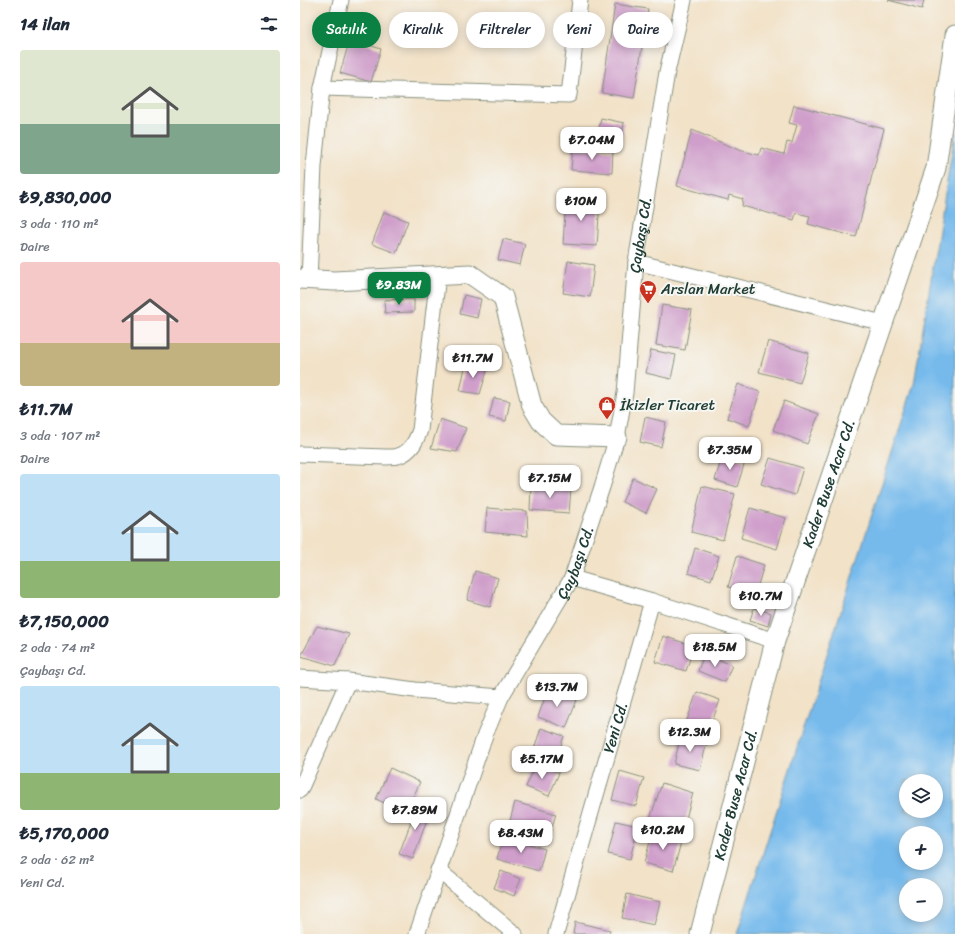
<!DOCTYPE html>
<html lang="tr">
<head>
<meta charset="utf-8">
<style>
	:root { --surface:#fff; --page:#f2f2f3; --text:#1f2937; --muted:#747a83; --accent:#0b8043 }
	body { margin:0; font-family:Sriracha,sans-serif; background:var(--page); color:var(--text); height:100vh; display:flex; flex-direction:column; font-size:15px; white-space:nowrap }
	* { box-sizing:border-box; margin:0 }
	p { font-size:13px; color:var(--muted) }
	.icon { flex:none; width:22px; height:22px; fill:none; stroke:currentColor; stroke-width:2; stroke-linecap:round; stroke-linejoin:round }
	.map { position:relative; flex:1; overflow:hidden }
	.details { display:flex; flex-direction:column; background:var(--surface); width:300px }
	.details>* { flex:none }
	.hud { position:absolute; left:12px; top:12px; width:380px; height:36px; display:flex; gap:8px }
	.fabs { position:absolute; left:599px; top:774px; display:grid; gap:8px }
	.fabs a { display:grid; place-items:center; width:44px; height:44px; border-radius:50%; background:var(--surface); box-shadow:0 2px 10px #0003; font-size:20px }
	.price { position:absolute; translate:-50% -34px; padding:0 9px; border-radius:8px; background:#fff; color:#222; font-size:13px; line-height:26px; filter:drop-shadow(0 1px 2px #0008) }
	.price::after { content:''; position:absolute; left:50%; top:24px; width:12px; height:9px; margin-left:-6px; background:inherit; clip-path:polygon(0 0,100% 0,50% 100%) }
	.price.active { background:var(--accent); color:#fff }
	ul { padding:0; list-style:none }
	li { display:grid; align-content:center; gap:8px; height:212px; padding:0 20px }
	li span { display:grid; place-items:center; height:124px; border-radius:4px; color:#555 }
	li>.icon { margin-inline-start:auto }
	span .icon { width:72px; height:72px; fill:#fffc; stroke-width:1 }
	li b { font-size:17px }
	h2 { display:flex; justify-content:space-between; align-items:center; height:48px; padding:0 20px; font-size:17px }
	.pill { padding:0 14px; border-radius:18px; background:var(--surface); box-shadow:0 2px 10px #0003; font-size:14px; line-height:36px }
	.pill.active { background:var(--accent); color:#fff }
	main { display:flex; flex:1; min-height:0 }
	.map>svg:first-child { display:block }
	.water { fill:#76baec; stroke:#4a7c90; fill-rule:evenodd }
	.building { fill:#cf9eca }
	.lines { fill:none; stroke-linecap:round; stroke-linejoin:round }
	.minor-casing { stroke:#88907e; stroke-width:17 }
	.tertiary-casing { stroke:#88907e; stroke-width:21 }
	.minor { stroke:#fff; stroke-width:15 }
	.tertiary { stroke:#fff; stroke-width:19 }
	.labels { text-anchor:middle; dominant-baseline:central; stroke-width:4; stroke-linejoin:round; paint-order:stroke }
	.street-label { font-size:15px; fill:#1f3d34; stroke:#f6f6f2 }
	.poi-label { font-size:15px; fill:#1f3d34; stroke:#f6f6f2; text-anchor:start }
</style>
</head>
<body>
<main>
<section class="details">
<h2>14 ilan<svg class="icon" aria-label="filters" viewBox="0 0 24 24"><path d="M4 7h16M4 17h16"/><circle cx="9" cy="7" r="2"/><circle cx="15" cy="17" r="2"/></svg></h2>
<ul>
<li><span style="background:linear-gradient(#dfe7d0 60%,#7fa58c 0)"><svg class="icon" aria-label="home" viewBox="0 0 24 24"><path d="M3 11l9-7 9 7M6 9v11h12V9"/></svg></span><div><b>₺9,830,000</b><p>3 oda · 110 m²</p><p>Daire</p></div></li>
<li><span style="background:linear-gradient(#f6c9c9 65%,#c2b280 0)"><svg class="icon" aria-label="home" viewBox="0 0 24 24"><path d="M3 11l9-7 9 7M6 9v11h12V9"/></svg></span><div><b>₺11.7M</b><p>3 oda · 107 m²</p><p>Daire</p></div></li>
<li><span style="background:linear-gradient(#bfe0f5 70%,#8fb573 0)"><svg class="icon" aria-label="home" viewBox="0 0 24 24"><path d="M3 11l9-7 9 7M6 9v11h12V9"/></svg></span><div><b>₺7,150,000</b><p>2 oda · 74 m²</p><p>Çaybaşı Cd.</p></div></li>
<li><span style="background:linear-gradient(#bfe0f5 70%,#8fb573 0)"><svg class="icon" aria-label="home" viewBox="0 0 24 24"><path d="M3 11l9-7 9 7M6 9v11h12V9"/></svg></span><div><b>₺5,170,000</b><p>2 oda · 62 m²</p><p>Yeni Cd.</p></div></li>
</ul>
</section>
<div class="map">
<svg width="655" height="934" viewBox="0 0 655 934">
	<rect width="100%" height="100%" fill="#f6f6f2"/>
	<filter id="ink" filterUnits="userSpaceOnUse"><feTurbulence type="fractalNoise" baseFrequency=".025" numOctaves="2"/><feDisplacementMap in="SourceGraphic" scale="8" xChannelSelector="R" yChannelSelector="G"/><feConvolveMatrix kernelMatrix="1 2 1 2 8 2 1 2 1" color-interpolation-filters="sRGB"/></filter>
	<filter id="wash" filterUnits="userSpaceOnUse"><feTurbulence type="fractalNoise" baseFrequency=".012" numOctaves="4" result="noise"/><feDisplacementMap in="SourceGraphic" scale="16" xChannelSelector="R" yChannelSelector="G"/><feGaussianBlur stdDeviation="0.9" result="paint"/><feColorMatrix in="noise" values="0 0 0 0 0 0 0 0 0 0 0 0 0 0 0 0 0 1.4 0 .05"/><feComposite in="paint" operator="in"/></filter>
	<g filter="url(#wash)">
		<rect width="100%" height="100%" fill="#f2e2c8"/>
		<path class="water" d="M655 132V934H437L614 384ZM606 781H636V811H606ZM606 833H636V863H606ZM606 885H636V915H606Z"/>
		<g id="blocks">
			<path class="building" d="M588 0H624L622 9Z
				M315 4 348 9 334 98 302 93Z
				M50 39 81 49 71 82 40 73Z
				M494 105 584 129 556 237 508 224 510 216 496 213 494 220 442 206 443 199 429 195 428 200 377 186 392 130 439 150 459 155 461 148 484 154 487 142 492 143 497 125 489 123Z
				M301 118 324 123 320 146 296 141Z
				M273 148 313 151 312 173 271 170Z
				M266 197 300 200 297 246 263 244Z
				M84 212 108 221 96 253 72 244Z
				M203 239 225 244 220 265 198 260Z
				M268 261 294 265 290 297 263 293Z
				M164 295 181 299 177 318 160 314Z
				M114 299V312L85 313 84 300Z
				M362 305 392 310 385 350 356 345Z
				M468 341 509 353 500 383 459 372Z
				M351 350 376 355 371 379 346 373Z
				M166 363 188 368 180 394 160 391Z
				M438 384 460 392 449 426 427 418Z
				M194 398 210 401 206 421 189 417Z
				M484 401 519 414 507 444 473 430Z
				M345 417 366 422 361 447 340 442Z
				M140 419 166 428 157 452 131 448Z
				M423 454 445 462 437 487 415 480Z
				M470 458 503 468 495 495 461 484Z
				M333 478 357 489 346 513 322 502Z
				M231 486 271 489 269 513 230 510Z
				M402 486 435 494 423 540 391 532Z
				M187 508 227 511 228 536 185 532Z
				M450 508 486 518 477 549 441 538Z
				M395 548 419 556 411 580 388 573Z
				M437 556 464 565 455 595 428 587Z
				M175 571 198 578 190 607 167 600Z
				M454 608 471 613 468 626 450 620Z
				M17 626 49 634 35 666 1 656Z
				M363 636 394 646 386 671 355 662Z
				M404 654 432 665 425 682 398 671Z
				M248 689 277 700 266 728 238 717Z
				M397 692 420 700 409 730 386 723Z
				M241 728 264 736 255 763 232 755Z
				M381 735 407 742 400 770 374 764Z
				M236 763 259 773 249 796 226 787Z
				M90 768 120 782 106 813 76 799Z
				M320 771 344 778 336 806 312 800Z
				M362 783 393 793 383 829 350 819Z
				M215 802 256 814 248 840 208 828Z
				M118 803 131 808 113 859 99 854Z
				M316 821 338 826 330 859 308 854Z
				M353 831 382 839 373 871 344 863Z
				M203 836 245 849 239 871 197 859Z
				M201 871 221 879 214 896 194 888Z
				M327 894 360 902 354 925 322 918Z
				M275 922 310 930 309 934H273Z"/>
		</g>
	</g>
	<g filter="url(#ink)">
		<use href="#blocks" fill-opacity="0" stroke="#88907e" stroke-width="1"/>
		<g class="lines">
			<defs>
				<g id="minor">
					<path d="M22 88 269 95 280 0"/>
					<path d="M336 262 583 323"/>
					<path d="M9 280 14 166 22 88 41 0"/>
					<path d="M0 454 86 457C90 457 95 457 98 456 111 452 116 441 120 430L138 275"/>
					<path d="M352 601 475 641"/>
					<path d="M0 678 48 681 115 690 201 697"/>
					<path d="M0 790 48 681"/>
					<path d="M138 870 215 934"/>
					<path id="s1" d="M117 934 185 735 201 697 272 578 302 487 317 437 325 393 336 262 367 72 384 0"/>
					<path id="s2" d="M256 934 352 601 272 578"/>
				</g>
				<g id="tertiary">
					<path d="M0 279 34 281 170 274 203 297 232 406 241 421 256 435 317 437"/>
					<path id="s3" d="M400 934 475 641 636 168 655 35"/>
				</g>
			</defs>
			<use href="#minor" class="minor-casing"/>
			<use href="#tertiary" class="tertiary-casing"/>
			<use href="#minor" class="minor"/>
			<use href="#tertiary" class="tertiary"/>
		</g>
	</g>
	<defs>
		<symbol id="supermarket-pin" viewBox="-11 -11 22 30"><path d="M0 17L-7.5 6A9.5 9.5 0 1 1 7.5 6Z" fill="#c8321e" stroke="#f6f6f2"/><path d="M-6-5.5h2.5l.6 2H6L4.5 2H-2.5L-4.4-4H-6ZM-1.5 3.2a1.3 1.3 0 1 0 .1 0ZM3 3.2a1.3 1.3 0 1 0 .1 0Z" fill="#fff"/></symbol>
		<symbol id="shop-pin" viewBox="-11 -11 22 30"><path d="M0 17L-7.5 6A9.5 9.5 0 1 1 7.5 6Z" fill="#c8321e" stroke="#f6f6f2"/><path d="M-5-2.5h2.3a2.7 3.5 0 0 1 5.4 0H5L5.5 6h-11ZM-1.5-2.5h3a1.5 2.3 0 0 0-3 0Z" fill="#fff"/></symbol>
	</defs>
	<g fill-rule="evenodd">
		<use href="#supermarket-pin" x="338" y="279" width="20" height="27"/>
		<use href="#shop-pin" x="297" y="395" width="20" height="27"/>
	</g>
	<g class="labels">
		<g class="street-label">
			<text stroke="none"><textPath href="#s1" startOffset="742">Çaybaşı Cd.</textPath></text>
			<text stroke="none"><textPath href="#s3" startOffset="469">Kader Buse Acar Cd.</textPath></text>
			<text stroke="none"><textPath href="#s1" startOffset="406">Çaybaşı Cd.</textPath></text>
			<text stroke="none"><textPath href="#s2" startOffset="215">Yeni Cd.</textPath></text>
			<text stroke="none"><textPath href="#s3" startOffset="144">Kader Buse Acar Cd.</textPath></text>
		</g>
		<g class="poi-label">
			<text x="361" y="289">Arslan Market</text>
			<text x="320" y="405">İkizler Ticaret</text>
		</g>
	</g>
</svg>
<div class="fabs">
<a><svg class="icon" aria-label="layers" viewBox="0 0 24 24"><path d="M12 4l9 5-9 5-9-5zM3 14l9 5 9-5"/></svg></a>
<a>+</a>
<a>−</a>
</div>
<b class="price" style="left:292px;top:161px">₺7.04M</b>
<b class="price" style="left:281px;top:222px">₺10M</b>
<b class="price active" style="left:99px;top:306px">₺9.83M</b>
<b class="price" style="left:173px;top:379px">₺11.7M</b>
<b class="price" style="left:430px;top:471px">₺7.35M</b>
<b class="price" style="left:250px;top:499px">₺7.15M</b>
<b class="price" style="left:461px;top:617px">₺10.7M</b>
<b class="price" style="left:415px;top:668px">₺18.5M</b>
<b class="price" style="left:257px;top:708px">₺13.7M</b>
<b class="price" style="left:390px;top:753px">₺12.3M</b>
<b class="price" style="left:242px;top:780px">₺5.17M</b>
<b class="price" style="left:115px;top:831px">₺7.89M</b>
<b class="price" style="left:363px;top:851px">₺10.2M</b>
<b class="price" style="left:221px;top:854px">₺8.43M</b>
<div class="hud">
<a class="pill active">Satılık</a>
<a class="pill">Kiralık</a>
<a class="pill">Filtreler</a>
<a class="pill">Yeni</a>
<a class="pill">Daire</a>
</div>
</div>
</main>
</body>
</html>
